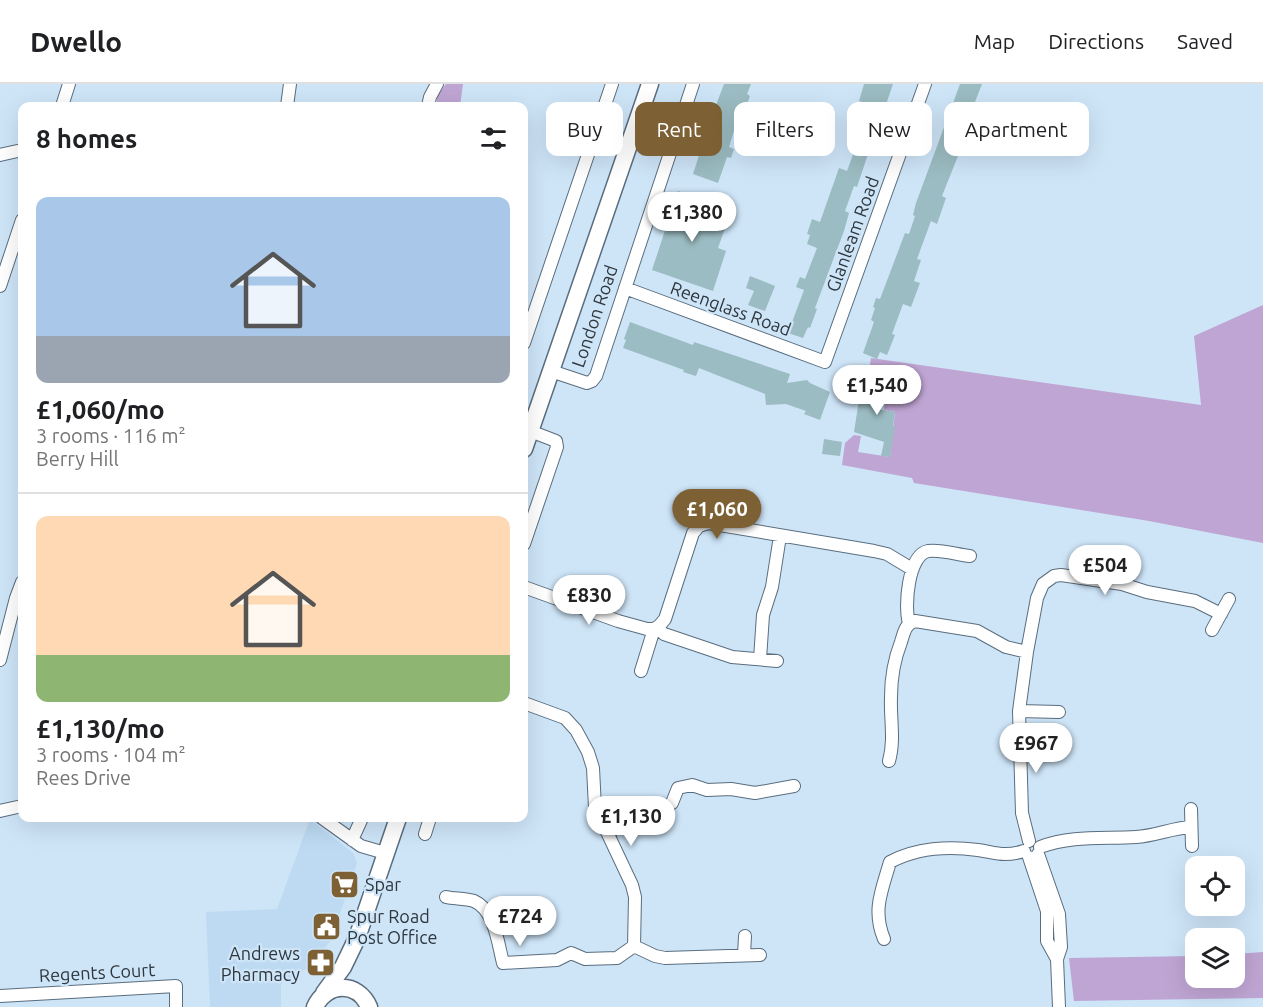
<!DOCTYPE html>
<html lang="en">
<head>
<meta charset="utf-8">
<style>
	:root { --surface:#fff; --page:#f2f2f2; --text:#202124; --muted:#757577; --line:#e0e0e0; --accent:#7d6134 }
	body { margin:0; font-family:Ubuntu,sans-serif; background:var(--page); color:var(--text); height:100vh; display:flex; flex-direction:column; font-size:22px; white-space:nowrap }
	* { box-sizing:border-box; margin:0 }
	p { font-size:20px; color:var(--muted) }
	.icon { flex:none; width:33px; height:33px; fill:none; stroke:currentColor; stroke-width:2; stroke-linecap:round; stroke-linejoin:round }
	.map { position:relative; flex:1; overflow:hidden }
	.panel { position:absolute; left:18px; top:18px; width:510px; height:720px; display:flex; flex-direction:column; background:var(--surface); border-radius:12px; box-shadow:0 6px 24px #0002 }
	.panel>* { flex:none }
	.hud { position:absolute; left:546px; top:18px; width:570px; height:54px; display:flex; gap:12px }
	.fabs { position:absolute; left:1185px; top:772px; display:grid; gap:12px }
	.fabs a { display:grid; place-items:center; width:60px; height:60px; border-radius:12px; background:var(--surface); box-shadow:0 6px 24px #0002; font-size:30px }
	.price { position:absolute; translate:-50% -51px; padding:0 14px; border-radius:21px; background:#fff; color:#222; font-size:20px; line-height:39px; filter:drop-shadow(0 2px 3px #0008) }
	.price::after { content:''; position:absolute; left:50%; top:36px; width:18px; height:14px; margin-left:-9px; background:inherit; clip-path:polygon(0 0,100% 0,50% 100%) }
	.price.active { background:var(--accent); color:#fff }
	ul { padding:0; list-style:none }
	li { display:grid; align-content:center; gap:12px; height:318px; padding:0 18px }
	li+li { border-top:2px solid var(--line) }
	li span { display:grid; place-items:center; height:186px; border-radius:12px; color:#555 }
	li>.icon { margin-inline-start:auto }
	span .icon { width:108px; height:108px; fill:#fffc; stroke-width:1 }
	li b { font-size:26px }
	h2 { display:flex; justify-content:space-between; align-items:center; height:72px; padding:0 18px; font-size:26px }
	.tag { padding:0 21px; border-radius:12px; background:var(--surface); box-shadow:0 6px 24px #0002; font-size:21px; line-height:54px }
	.tag.active { background:var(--accent); color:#fff }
	header { display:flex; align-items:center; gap:36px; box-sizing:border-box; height:84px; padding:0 30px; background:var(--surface); border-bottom:2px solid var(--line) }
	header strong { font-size:28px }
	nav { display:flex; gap:33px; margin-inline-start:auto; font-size:21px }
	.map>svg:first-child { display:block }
	.built { fill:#bddaf2 }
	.green { fill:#bfa5d3 }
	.building { fill:#9bbcc2 }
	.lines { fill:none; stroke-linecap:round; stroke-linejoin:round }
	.minor-casing { stroke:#596d7e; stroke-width:14 }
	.major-casing { stroke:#596d7e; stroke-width:19 }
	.minor { stroke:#fff; stroke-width:12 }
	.major { stroke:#fff; stroke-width:16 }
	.labels { text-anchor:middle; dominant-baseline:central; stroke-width:4.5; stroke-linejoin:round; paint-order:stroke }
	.street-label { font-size:18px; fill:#2e373e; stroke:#cee5f8 }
	.poi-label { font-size:18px; fill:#2e373e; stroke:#cee5f8; text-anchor:start }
</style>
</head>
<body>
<header>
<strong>Dwello</strong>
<nav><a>Map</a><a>Directions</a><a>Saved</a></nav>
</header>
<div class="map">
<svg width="1263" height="923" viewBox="0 0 1263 923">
	<rect width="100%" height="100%" fill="#cee5f8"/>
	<path class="built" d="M310 735 353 769 357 779 331 856 309 883 281 900V923H210L206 828 277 825Z"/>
	<path class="green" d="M446 0H463L460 22H437V12Z
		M1263 221V459L1149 437 914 399 912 394 842 381 845 359 854 351 861 352 858 368 890 373 895 328 884 326 886 312 896 310 897 304 894 300 888 299 884 302 883 307 866 304 871 274 1201 321 1194 252Z
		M1263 868V914L1074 917 1069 874 1195 872 1196 894H1234L1235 870Z"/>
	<path class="building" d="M724 0H751L747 10 750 12 744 28 740 27 729 63 734 65 731 74 727 73 718 99 693 90 706 50H705Z
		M864 0H893L876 50 880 51 876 63 871 61 857 103 854 102 845 127 849 129 844 147 815 224 817 225 810 244 808 243 803 254 788 249 804 206 796 203 800 193 805 195 817 164 807 160 810 151 807 150 812 135 820 138 839 84 847 87 858 57 849 53 862 18 859 17Z
		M960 0H982L966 41 960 61 962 62 942 112 946 114 937 140 931 137 917 175 921 176 914 197 920 199 911 223 903 220 892 250 895 251 887 271 880 268 877 275 863 269 874 238 871 236 875 224 873 223 876 214 880 215 905 149 909 150 915 132 913 131 916 119Z
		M678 107 690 111 689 115 723 127 721 130 729 133 718 164 726 167 713 207 652 186Z
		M750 192 775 202 765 227 748 221 754 207 746 204Z
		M630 238 693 261 694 258 790 290 787 299 807 296 810 299 830 308 820 336 804 330 806 327 786 320 766 321 765 310 714 290 699 284 696 292 683 288 684 286 623 264 626 256 624 255Z
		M888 299 894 300 898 309 876 325 895 328 893 342H895L890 373 881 372 884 358 854 348 861 303 883 307 884 302Z
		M824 355 842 358 840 372 822 370Z"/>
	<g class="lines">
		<defs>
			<path id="minor" d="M62 22 69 0
				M287 22 290 0
				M428 22 430 13 437 0
				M0 71 22 66
				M0 202 22 136
				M625 204 825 278 925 0
				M524 259 612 0
				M551 287 587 299 592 297 596 292 693 0
				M524 460 557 363 556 357 530 347
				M524 503 618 537 647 545H654L641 587
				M909 539C904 523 908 471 928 467 941 465 958 471 970 472
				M657 544 664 550 732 573 777 577
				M654 545 659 542 665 535 693 449 699 442 708 439 874 467 887 470 912 485
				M1212 546 1229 515
				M760 575 763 531 772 503 780 452
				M0 576 16 514 22 498
				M524 619 565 634 576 646 588 668 593 684 595 724 597 732 607 748 632 801 635 813 634 862 655 872 665 874 760 871
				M1019 627 1059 628
				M889 677C895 656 890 634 891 613 891 593 894 576 901 558 904 549 905 540 915 537L977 547 1006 563 1027 568
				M1191 725 1192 762
				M0 727 22 722
				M322 734 361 762 385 769
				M607 748 664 724 672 719 678 704 692 701 707 706 731 705 755 709 794 702
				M425 750 430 734
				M352 756 362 734
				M1029 757 1022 729 1019 627 1027 568 1037 514 1043 500 1054 492 1061 491 1122 500 1147 508 1195 517 1221 530
				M1040 763C1072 751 1103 755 1136 753 1155 752 1172 744 1191 743
				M1038 770 1059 830 1061 863 1057 875 1059 923
				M1029 773 1047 827V857L1057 875
				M446 813C454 815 465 814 474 817 495 826 498 860 503 879L557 876 571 869 585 875 617 874 634 862
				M884 855C872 826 882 806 890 778 916 764 949 762 978 766 997 769 1004 773 1024 767
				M744 871 745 852
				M0 912 176 902V923"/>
			<path id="major" d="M524 365 650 0
				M324 909 343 883 357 854 398 734
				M315 923C326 898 358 897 369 923"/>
		</defs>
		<use href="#minor" class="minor-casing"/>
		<use href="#major" class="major-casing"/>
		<use href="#minor" class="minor"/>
		<use href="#major" class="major"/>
	</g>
	<defs>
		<symbol id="supermarket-square" viewBox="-11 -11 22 22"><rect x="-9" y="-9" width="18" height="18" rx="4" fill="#7d6134" stroke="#cee5f8"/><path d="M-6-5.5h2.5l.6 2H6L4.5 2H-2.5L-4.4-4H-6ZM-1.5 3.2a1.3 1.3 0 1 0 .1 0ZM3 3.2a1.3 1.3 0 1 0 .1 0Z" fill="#fff"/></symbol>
		<symbol id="civic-square" viewBox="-11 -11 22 22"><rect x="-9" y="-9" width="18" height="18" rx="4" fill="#7d6134" stroke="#cee5f8"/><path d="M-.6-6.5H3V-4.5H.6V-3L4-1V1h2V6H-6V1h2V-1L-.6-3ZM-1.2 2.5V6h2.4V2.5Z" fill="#fff"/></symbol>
		<symbol id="pharmacy-square" viewBox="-11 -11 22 22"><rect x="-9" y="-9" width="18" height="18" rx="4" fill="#7d6134" stroke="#cee5f8"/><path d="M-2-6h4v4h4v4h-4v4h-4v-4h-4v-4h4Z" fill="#fff"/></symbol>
	</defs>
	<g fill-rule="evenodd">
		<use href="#supermarket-square" x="328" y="784" width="33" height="33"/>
		<use href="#civic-square" x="310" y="826" width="33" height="33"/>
		<use href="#pharmacy-square" x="304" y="862" width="33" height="33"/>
	</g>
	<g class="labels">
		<g class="street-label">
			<text transform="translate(852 150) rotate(-70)">Glanleam Road</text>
			<text transform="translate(731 224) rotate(20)">Reenglass Road</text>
			<text transform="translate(594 232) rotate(-71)">London Road</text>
			<text transform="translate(97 888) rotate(-3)">Regents Court</text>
		</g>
		<g class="poi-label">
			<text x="365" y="800">Spar</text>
			<text x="347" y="832">Spur Road<tspan x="347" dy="21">Post Office</tspan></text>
			<text x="300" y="869" text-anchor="end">Andrews<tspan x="300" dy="21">Pharmacy</tspan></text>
		</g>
	</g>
</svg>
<div class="fabs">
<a><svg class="icon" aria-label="locate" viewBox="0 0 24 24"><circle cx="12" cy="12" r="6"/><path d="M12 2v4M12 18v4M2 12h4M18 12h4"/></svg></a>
<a><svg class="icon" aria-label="layers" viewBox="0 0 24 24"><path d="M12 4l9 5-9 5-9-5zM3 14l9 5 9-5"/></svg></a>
</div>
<b class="price" style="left:692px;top:159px">£1,380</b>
<b class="price" style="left:877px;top:332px">£1,540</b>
<b class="price active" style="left:717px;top:456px">£1,060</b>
<b class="price" style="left:1105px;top:512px">£504</b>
<b class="price" style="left:589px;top:542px">£830</b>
<b class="price" style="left:1036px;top:690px">£967</b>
<b class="price" style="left:631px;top:763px">£1,130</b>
<b class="price" style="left:520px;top:863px">£724</b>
<div class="hud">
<a class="tag">Buy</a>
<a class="tag active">Rent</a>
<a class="tag">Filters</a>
<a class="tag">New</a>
<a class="tag">Apartment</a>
</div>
<section class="panel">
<h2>8 homes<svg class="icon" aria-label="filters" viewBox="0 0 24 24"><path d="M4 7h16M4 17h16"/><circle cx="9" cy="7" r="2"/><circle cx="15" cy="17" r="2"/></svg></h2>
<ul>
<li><span style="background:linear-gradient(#a9c7e8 75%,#9aa5b1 0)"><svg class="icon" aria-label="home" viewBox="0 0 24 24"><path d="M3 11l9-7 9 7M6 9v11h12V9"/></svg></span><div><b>£1,060/mo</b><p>3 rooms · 116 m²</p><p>Berry Hill</p></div></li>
<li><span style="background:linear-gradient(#ffd9b3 75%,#8fb573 0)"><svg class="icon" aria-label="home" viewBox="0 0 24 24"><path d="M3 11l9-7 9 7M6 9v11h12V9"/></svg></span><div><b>£1,130/mo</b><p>3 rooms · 104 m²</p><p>Rees Drive</p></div></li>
</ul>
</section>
</div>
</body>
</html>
